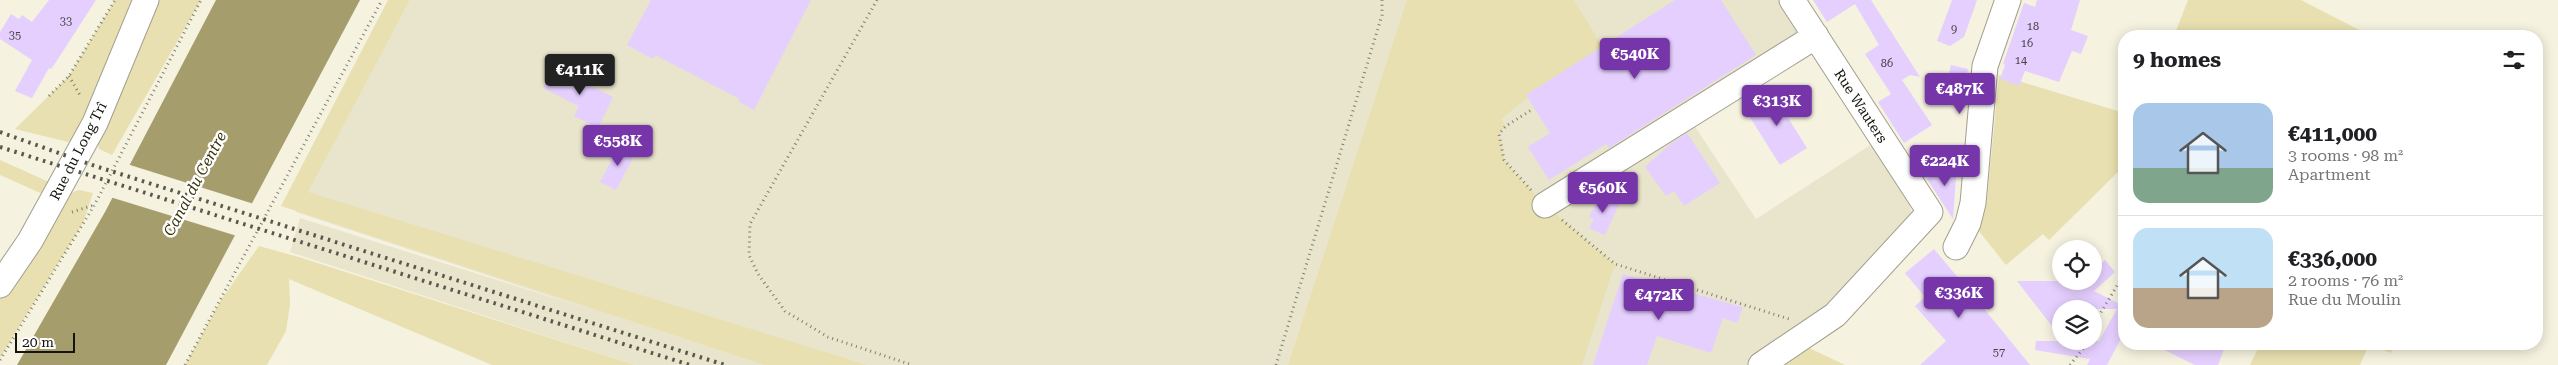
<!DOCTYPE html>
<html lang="en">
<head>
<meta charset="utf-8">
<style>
	:root { --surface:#fff; --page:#f2f2f2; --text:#202124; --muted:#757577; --line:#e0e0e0; --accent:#7635a9 }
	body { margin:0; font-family:"Roboto Serif",serif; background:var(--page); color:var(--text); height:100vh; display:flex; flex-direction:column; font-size:19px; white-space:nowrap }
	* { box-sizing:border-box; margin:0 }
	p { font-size:16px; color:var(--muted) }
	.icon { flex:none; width:28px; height:28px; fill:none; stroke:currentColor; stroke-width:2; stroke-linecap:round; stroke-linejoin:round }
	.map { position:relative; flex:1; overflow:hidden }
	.side { position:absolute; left:2118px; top:30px; width:425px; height:320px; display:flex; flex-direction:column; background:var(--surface); border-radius:20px; box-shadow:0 2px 12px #0003 }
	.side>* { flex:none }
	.fabs { position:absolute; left:2052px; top:240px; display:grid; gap:10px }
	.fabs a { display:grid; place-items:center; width:50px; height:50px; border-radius:50%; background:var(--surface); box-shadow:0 2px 12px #0003; font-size:25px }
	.scale { position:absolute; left:15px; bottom:12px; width:60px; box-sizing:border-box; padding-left:5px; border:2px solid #14130d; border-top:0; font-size:14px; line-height:18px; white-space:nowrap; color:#14130d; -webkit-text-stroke:4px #fefefe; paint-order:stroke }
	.price { position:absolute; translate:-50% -42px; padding:0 11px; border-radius:5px; background:var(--accent); color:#fff; font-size:16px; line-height:32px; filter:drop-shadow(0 1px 2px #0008) }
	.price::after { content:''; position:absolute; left:50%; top:30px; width:15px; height:11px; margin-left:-8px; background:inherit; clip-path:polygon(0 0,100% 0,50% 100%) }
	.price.active { background:#222; color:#fff }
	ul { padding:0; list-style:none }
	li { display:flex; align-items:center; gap:15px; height:125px; padding:0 15px }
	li+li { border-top:1px solid var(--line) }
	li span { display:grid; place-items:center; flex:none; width:140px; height:100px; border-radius:15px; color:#555 }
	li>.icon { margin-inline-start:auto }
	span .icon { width:60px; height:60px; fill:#fffc; stroke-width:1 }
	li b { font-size:21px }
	h2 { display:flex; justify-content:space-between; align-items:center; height:60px; padding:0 15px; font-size:21px }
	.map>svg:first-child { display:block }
	.built { fill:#e9e5cc }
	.green { fill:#e8e0b0 }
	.water { fill:#a59d6c }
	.pier { fill:#f5f2e0 }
	.building { fill:#e5cffe }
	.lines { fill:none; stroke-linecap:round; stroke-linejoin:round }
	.minor-casing { stroke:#a29f8f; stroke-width:27 }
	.path { stroke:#807e72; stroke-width:3; stroke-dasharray:1 4; stroke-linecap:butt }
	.minor { stroke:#fff; stroke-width:25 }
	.rail { stroke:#59584e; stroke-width:4; stroke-dasharray:2.5 5; stroke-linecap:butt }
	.labels { text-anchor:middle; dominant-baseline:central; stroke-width:5; stroke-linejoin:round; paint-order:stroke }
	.number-label { font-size:11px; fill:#484249 }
	.street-label { font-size:14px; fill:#14130d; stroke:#fefefe }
	.water-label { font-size:15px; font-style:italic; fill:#383107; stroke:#fefefe }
</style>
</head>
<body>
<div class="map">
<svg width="2558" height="365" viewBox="0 0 2558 365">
	<rect width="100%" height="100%" fill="#f5f2e0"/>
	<path class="built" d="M410 0H1792L1816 36 1692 122 1756 219 1872 144 1908 201 1912 214 1805 346 1785 365H635L290 252 300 218 586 308 296 212Z"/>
	<path class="green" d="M115 0H201L112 155 99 149 95 123 68 142 15 129 69 76Z
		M388 0H410L308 192 867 365H765L281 206Z
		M1407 0H1574L1604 49 1526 99 1501 119 1506 126 1499 134 1504 160 1514 172 1545 205 1615 264 1582 365H1288Z
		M2188 0H2301L2371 36H2174Z
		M1999 75 2124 113V166L2049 240 2043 234 2006 265 1978 230 1987 200Z
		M0 160 49 182 54 198 79 190 93 193 83 223 0 358V285L54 199 0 175Z
		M259 246 302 258 635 365H492L289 279 290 304 286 331 267 365H185L221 300Z
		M2260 344H2394L2391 353 2369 345 2360 365H2250Z
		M1805 346 1845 365H1785Z"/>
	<path class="water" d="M216 0H360L166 365H17L105 212Z"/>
	<path class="pier" d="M127 164 254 204 237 236 110 197Z"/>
	<path class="building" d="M49 0H96L56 62 51 69 49 68 32 98 15 91 32 60 0 39V32L11 14 19 19 22 15 32 22Z
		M651 0H811L754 110 739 102 740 99 655 55 653 59 627 45Z
		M1675 0H1721L1756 55 1609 148 1606 144 1549 180 1528 147 1550 133 1526 95Z
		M1813 0H1871L1920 77 1910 75 1902 80 1932 125 1904 143 1878 102 1891 94 1865 54 1879 45 1855 4 1827 22Z
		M1952 0H1977L1964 37 1950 46 1937 41Z
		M2037 0H2080L2071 30 2088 36 2081 54 2072 51 2059 82 2025 71 2019 86 2000 79 2005 65 2003 64 2024 3 2035 7Z
		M1951 65 1968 69 1964 87 1947 83Z
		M553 67 613 97 598 128 574 116 579 106 543 88Z
		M1780 89 1792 108 1785 113 1807 148 1780 165 1746 111Z
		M1687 133 1720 183 1684 206 1674 191 1666 196 1645 167 1669 145Z
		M620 144 636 152 616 190 600 182Z
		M1949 165 1956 176 1953 219 1927 179Z
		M1601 193 1620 202 1605 235 1589 228 1594 219 1589 217Z
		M1934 249 1990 316 2030 365H1920L1946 341 1915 306 1925 297 1905 273Z
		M2105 260 2115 272 2094 291 2120 304 2124 296V333L2107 365H2087L2090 359 2035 350 2036 341H2099L2117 309H2061V322L2055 330 2017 281H2094V270Z
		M1623 274 1743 307 1737 323 1723 318 1711 353 1657 336 1647 365H1593Z
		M2152 344H2226L2218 365H2195Z"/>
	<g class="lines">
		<defs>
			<path id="minor" d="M1545 205 1816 36
				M1956 247 1968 223 1973 203 1985 66 2008 0
				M0 285 30 241 95 123 146 0
				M1761 365 1835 315 1930 212 1792 0"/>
		</defs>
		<use href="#minor" class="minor-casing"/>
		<path class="path" d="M877 0 750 224 749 255 758 274 785 311 828 337 912 365
			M69 76 81 97
			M49 96 69 76 115 0
			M1531 190 1504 160 1499 134 1506 126 1533 109
			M72 212 94 205
			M1562 220 1615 264 1789 319
			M2094 331 2100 314 2124 274
			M0 360 95 204 201 0
			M185 365 382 0
			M1276 365 1382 15V0
			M2070 365 2089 341"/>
		<use href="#minor" class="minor"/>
		<path class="rail" d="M0 132 95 166 725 365
			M0 147 690 365"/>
	</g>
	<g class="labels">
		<g class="number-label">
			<text x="66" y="21">33</text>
			<text x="2033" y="26">18</text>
			<text x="1954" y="29">9</text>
			<text x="15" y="35">35</text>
			<text x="2027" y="43">16</text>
			<text x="2021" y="60">14</text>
			<text x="1887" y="63">86</text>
			<text x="1999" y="352">57</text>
		</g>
		<g class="street-label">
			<text transform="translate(1861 106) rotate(57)">Rue Wauters</text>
			<text transform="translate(78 151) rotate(-63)">Rue du Long Trî</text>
		</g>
		<g class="water-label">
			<text transform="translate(195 184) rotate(-62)">Canal du Centre</text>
		</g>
	</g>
</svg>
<div class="fabs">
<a><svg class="icon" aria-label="locate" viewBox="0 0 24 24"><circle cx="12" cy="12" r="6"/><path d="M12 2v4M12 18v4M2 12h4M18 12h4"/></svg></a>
<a><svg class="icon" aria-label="layers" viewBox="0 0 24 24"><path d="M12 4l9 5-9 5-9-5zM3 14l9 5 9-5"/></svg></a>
</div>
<div class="scale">20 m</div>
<b class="price" style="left:1635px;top:80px">€540K</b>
<b class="price active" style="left:580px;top:96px">€411K</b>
<b class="price" style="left:1960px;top:115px">€487K</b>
<b class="price" style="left:1777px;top:127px">€313K</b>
<b class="price" style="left:618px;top:167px">€558K</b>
<b class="price" style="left:1945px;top:187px">€224K</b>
<b class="price" style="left:1603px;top:214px">€560K</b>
<b class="price" style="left:1959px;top:319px">€336K</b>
<b class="price" style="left:1659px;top:321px">€472K</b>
<section class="side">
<h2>9 homes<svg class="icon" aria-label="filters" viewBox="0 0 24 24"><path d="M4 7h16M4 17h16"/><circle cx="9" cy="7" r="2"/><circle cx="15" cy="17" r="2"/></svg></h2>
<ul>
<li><span style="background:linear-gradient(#a9c7e8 65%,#7fa58c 0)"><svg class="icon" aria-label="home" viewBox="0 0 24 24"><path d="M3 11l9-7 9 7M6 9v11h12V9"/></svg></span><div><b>€411,000</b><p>3 rooms · 98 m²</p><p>Apartment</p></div></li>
<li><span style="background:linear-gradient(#bfe0f5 60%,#b9a48a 0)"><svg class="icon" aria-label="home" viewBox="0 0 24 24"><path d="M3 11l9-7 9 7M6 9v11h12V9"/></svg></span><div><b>€336,000</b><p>2 rooms · 76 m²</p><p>Rue du Moulin</p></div></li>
</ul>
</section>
</div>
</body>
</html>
